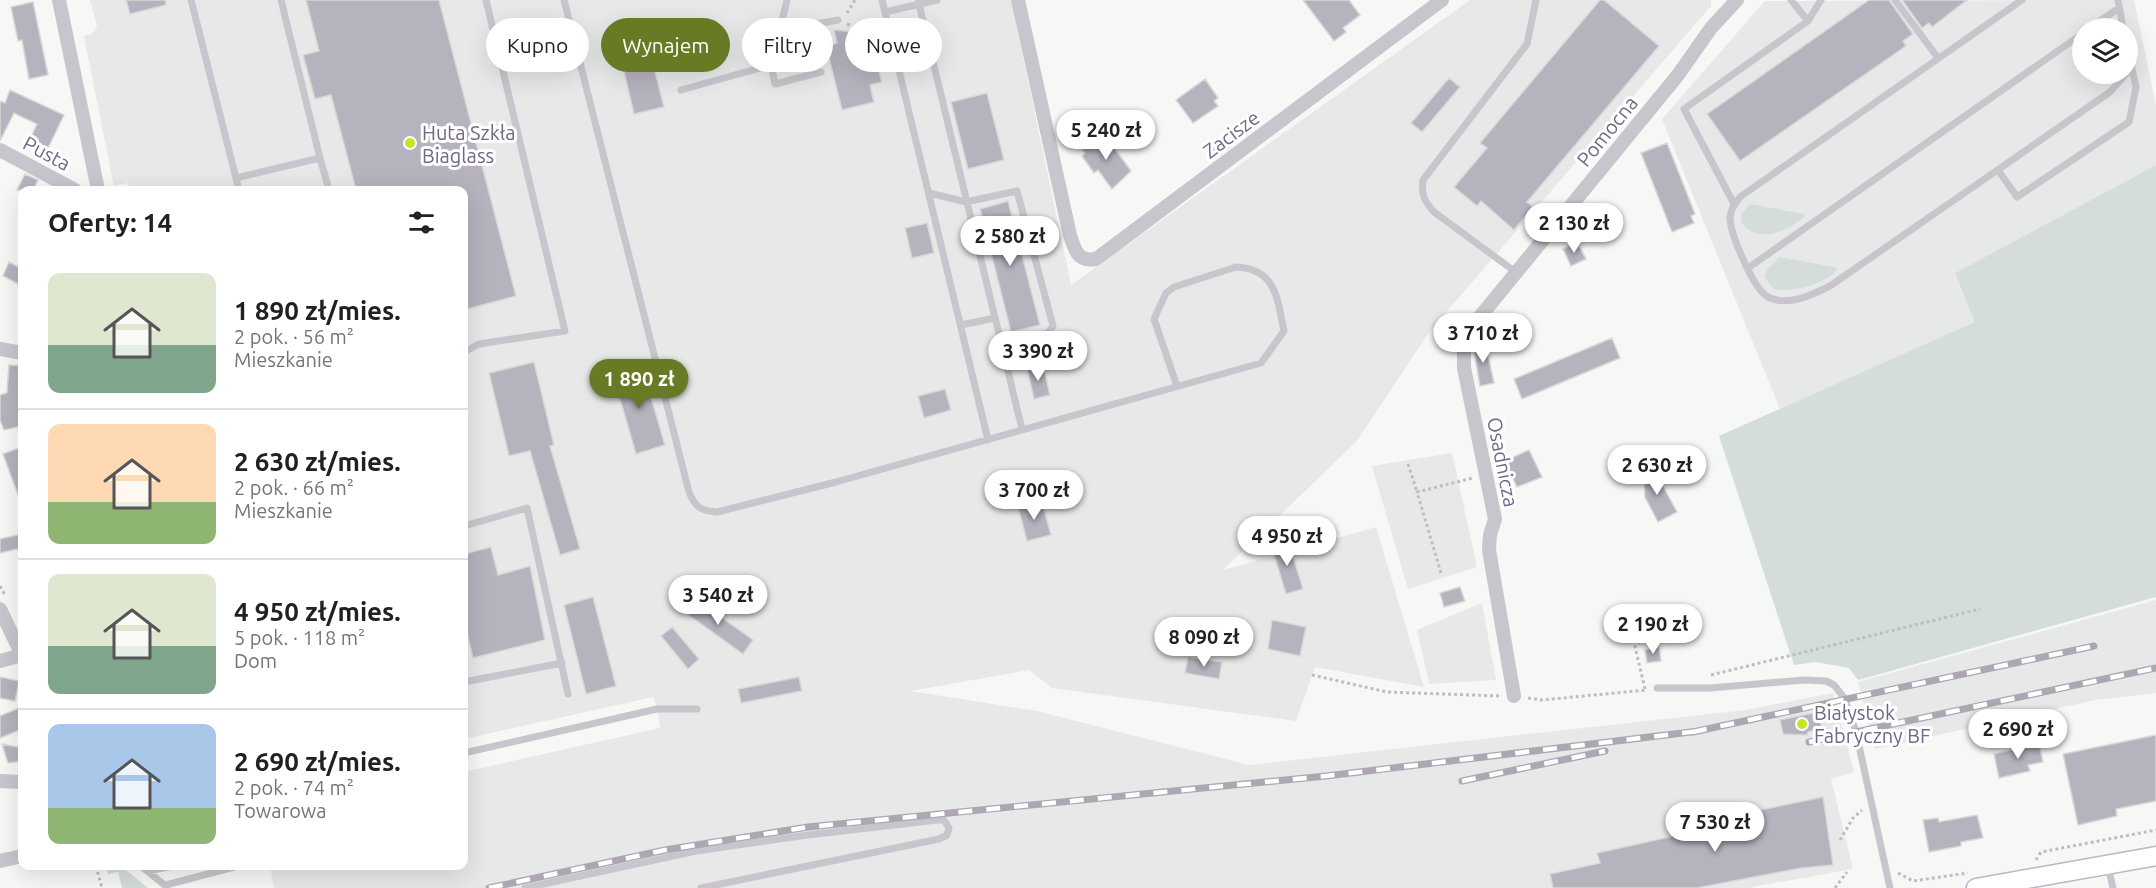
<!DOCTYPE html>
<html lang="pl">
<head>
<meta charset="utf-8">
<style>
	:root { --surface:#fff; --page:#f2f2f2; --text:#202124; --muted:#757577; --line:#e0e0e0; --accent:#697a25 }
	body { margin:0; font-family:Ubuntu,sans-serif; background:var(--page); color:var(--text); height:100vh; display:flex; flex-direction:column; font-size:22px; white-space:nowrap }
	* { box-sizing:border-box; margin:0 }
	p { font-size:20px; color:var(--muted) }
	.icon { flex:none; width:33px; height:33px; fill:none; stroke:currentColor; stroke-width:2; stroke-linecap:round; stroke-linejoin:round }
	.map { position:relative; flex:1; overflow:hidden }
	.details { position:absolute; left:18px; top:186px; width:450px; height:684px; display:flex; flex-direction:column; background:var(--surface); border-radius:12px; box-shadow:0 6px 24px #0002 }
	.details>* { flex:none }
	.hud { position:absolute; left:486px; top:18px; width:570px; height:54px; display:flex; gap:12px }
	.buttons { position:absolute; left:2072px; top:18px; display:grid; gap:12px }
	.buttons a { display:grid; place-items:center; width:66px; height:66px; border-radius:50%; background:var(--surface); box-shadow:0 6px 24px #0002; font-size:30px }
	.price { position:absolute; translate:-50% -51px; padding:0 14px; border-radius:21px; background:#fff; color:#222; font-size:20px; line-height:39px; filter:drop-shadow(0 2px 3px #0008) }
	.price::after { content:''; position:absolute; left:50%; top:36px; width:18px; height:14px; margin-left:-9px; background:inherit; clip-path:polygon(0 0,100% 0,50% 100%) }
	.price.selected { background:var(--accent); color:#fff }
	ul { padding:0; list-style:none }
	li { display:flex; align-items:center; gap:18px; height:150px; padding:0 30px }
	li+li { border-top:2px solid var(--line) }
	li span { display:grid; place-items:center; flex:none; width:168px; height:120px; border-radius:12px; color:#555 }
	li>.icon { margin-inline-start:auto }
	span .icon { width:72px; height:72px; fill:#fffc; stroke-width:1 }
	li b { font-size:26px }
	h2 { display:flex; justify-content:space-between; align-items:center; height:72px; padding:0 30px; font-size:26px }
	.tag { padding:0 21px; border-radius:27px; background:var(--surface); box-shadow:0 6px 24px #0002; font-size:21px; line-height:54px }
	.tag.selected { background:var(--accent); color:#fff }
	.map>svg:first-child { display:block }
	.built { fill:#e7e8e8; fill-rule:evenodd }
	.green { fill:#d4ddd9 }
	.building { fill:#b6b2be; stroke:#d7d9d7; stroke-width:1.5 }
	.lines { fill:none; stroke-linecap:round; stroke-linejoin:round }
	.secondary-casing { stroke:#bbb7c1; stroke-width:21 }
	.path { stroke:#bfbdc2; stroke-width:3; stroke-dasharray:3 3; stroke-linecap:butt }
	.lane { stroke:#c8c5cc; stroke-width:7 }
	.street { stroke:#c8c5cc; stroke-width:14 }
	.secondary { stroke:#fff; stroke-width:18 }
	.rail-casing { stroke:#aca7b2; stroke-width:7 }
	.rail { stroke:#fff; stroke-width:4.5; stroke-dasharray:14; stroke-linecap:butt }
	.poi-dot { fill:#c3e626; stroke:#fff; stroke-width:2 }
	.labels { text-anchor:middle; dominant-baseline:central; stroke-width:6; stroke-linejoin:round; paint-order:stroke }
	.street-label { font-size:20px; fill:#736686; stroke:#fff }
	.poi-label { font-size:20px; fill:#736686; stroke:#fff; text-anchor:start }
</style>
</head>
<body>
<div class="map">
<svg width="2156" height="888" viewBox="0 0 2156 888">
	<rect width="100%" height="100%" fill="#f5f8f5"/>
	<path class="built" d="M90 0H1011L1071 285 1470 0H1711V6L1429 332 1357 441 1223 570 1274 556 1271 545 1288 540 1292 551 1376 527 1424 687 1315 667 1296 721 1052 688 1029 670 910 691 1037 711 1249 765 1746 710 1833 693 1854 772 1831 779 1853 869 1747 888H274L270 866H464V772L660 728 657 709 653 697 464 739V190H131L128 183 114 186 84 36 92 34 97 26Z
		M2134 0 2156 106V165L1955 273 1976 322 1780 409 1662 119 1765 1ZM2082 28H2127V74H2082Z
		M1452 453 1477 567 1408 589 1372 466Z
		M2156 600V693L2095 700 1875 749 1858 682Z
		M1482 603 1496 680 1429 684 1417 630Z"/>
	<path class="green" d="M2156 165V597L1858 680 1849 668 1816 662 1794 665 1719 436 1975 322 1955 273Z
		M1750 204 1804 214 1805 216C1789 231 1756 246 1741 221L1742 213Z
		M1779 257 1834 267 1837 270C1821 286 1796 292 1773 289L1765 277 1767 270Z
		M106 866H121L148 888H122L118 872 108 874Z"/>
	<path class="building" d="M126 0H165L166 5 130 14Z
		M306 0H439L516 296 464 310V190H356L331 95 315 99 303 55 319 51Z
		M1303 0H1349L1360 15 1343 28 1346 32 1334 41Z
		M1600 0H1604L1659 46 1527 202 1533 207 1514 230 1481 201 1477 206 1454 187 1487 148 1480 143Z
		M1869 0H1889L1913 34 1903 41 1906 46 1740 161 1707 114Z
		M1902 0H1967L1932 27 1929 23 1922 28Z
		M33 2 48 75 29 79 22 40 18 41 11 7Z
		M834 30 856 32 863 55 874 52 882 82 870 85 874 102 842 110 826 46 837 43Z
		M652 60 664 107 634 114 623 67Z
		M1449 78 1460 87 1422 132 1411 123Z
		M1205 79 1218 98 1214 101 1218 106 1193 123 1176 100Z
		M10 90 64 115 47 150 29 141 37 124 14 113 0 141V101L5 103Z
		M987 93 1004 160 968 169 951 102Z
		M1104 134 1131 171 1112 189 1098 170 1094 173 1082 156 1085 153 1082 150Z
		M1225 139 1230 147 1213 160 1207 152Z
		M1667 143 1695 214 1691 216 1694 223 1672 232 1641 153Z
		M25 174 38 180 33 190H17Z
		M1008 201 1040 325 1011 332 980 209Z
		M927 223 934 253 912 258 905 228Z
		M1577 242 1586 259 1571 266 1563 249Z
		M9 262 22 269V286L3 276Z
		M1612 338 1620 358 1522 399 1514 379Z
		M1485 341 1494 383 1480 386 1473 344Z
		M534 362 554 445 550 446 580 549 560 555 530 451 509 456 489 373Z
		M9 365 22 366V426L4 430 0 420V395L7 393Z
		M1043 365 1050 395 1034 399 1027 369Z
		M642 367 665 445 636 454 613 375Z
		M945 389 951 410 924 418 918 396Z
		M22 447V503H21L3 454Z
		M1529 450 1542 477 1517 487 1505 461Z
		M1653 468 1677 512 1658 522 1645 497 1644 471Z
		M1042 501 1051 535 1027 541 1018 507Z
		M22 534V548L0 553V539Z
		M1288 540 1303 589 1286 594 1271 545Z
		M491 547 498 575 530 566 545 640 473 658 464 621V554Z
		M1460 587 1465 601 1444 607 1440 593Z
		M593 597 616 686 586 694 564 605Z
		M693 597 753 640 743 654 683 611Z
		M1272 620 1306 627 1300 656 1268 649Z
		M672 627 699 659 688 669 661 636Z
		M1659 647 1661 661 1647 663 1645 650Z
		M1188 657 1222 662 1219 679 1185 673Z
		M0 677 19 681 15 701 0 698Z
		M799 677 802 691 741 703 738 689Z
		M19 708 22 729 0 738V716Z
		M1818 712 1822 729 1808 732 1807 735 1783 734 1780 720Z
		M2156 735V801L2116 809 2117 816 2078 825 2063 754Z
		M2 744 22 748V761L8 763Z
		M2039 744 2043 762 2028 765 2030 771 1999 778 1994 754Z
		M1823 797 1833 865 1801 868 1697 888H1553L1550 874 1600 863 1597 853 1737 822 1736 815Z
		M1977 815 1983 838 1961 842V846L1929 852 1923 820 1938 818 1939 822Z"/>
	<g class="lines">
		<defs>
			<path id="secondary" d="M1976 888 2156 856"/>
		</defs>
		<use href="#secondary" class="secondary-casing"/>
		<path class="path" d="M847 13 855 0
			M847 24 880 38
			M1408 464 1417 492
			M1441 573 1417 492 1473 478
			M0 586 5 595
			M19 671 22 680
			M1312 675 1387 692 1500 696
			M1711 675 1980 609
			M1645 689 1635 647 1659 622
			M1528 698 1542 700 1646 690
			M1840 840 1853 818 1862 810
			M2036 860 2041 852 2156 830
			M96 866 102 888
			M31 869 45 866
			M1898 873 1913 881 1968 873
			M1835 888 1847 872"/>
		<path class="lane" d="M191 0 239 190
			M564 0 689 492C695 507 701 511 717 512L836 482 1261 363 1284 331C1277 299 1277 269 1236 267L1174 287 1166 293 1154 319 1177 386
			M882 0 988 440
			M918 0 1022 429
			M1791 0 1808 21
			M1895 0 1938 58
			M2022 0 1740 197C1735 203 1731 209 1730 217 1730 233 1753 289 1768 297 1788 307 1812 295 1830 286L2110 92 2126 74
			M2118 0 2123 28
			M885 12 937 0
			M2090 28 2119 8
			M779 31 838 20
			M2127 47 2129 62
			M771 65 775 84 821 72
			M681 90 771 65 787 0
			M320 158 329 190
			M1998 170 2017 197 2129 122 2136 87 2130 60
			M236 178 320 158 281 0
			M929 193 966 202 1017 191 1053 326 1048 333 1001 344
			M1734 204 1684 109 1808 21 1821 0
			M1748 268 2082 34
			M1517 273 1434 212C1424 201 1421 194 1423 180L1527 44 1536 0
			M961 325 995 318
			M464 352 479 344 565 331 486 0
			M464 526 527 508 568 694
			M464 682 562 663
			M1657 688H1710L1804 680 1826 681 1834 685 1845 699 1856 732 1890 888
			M464 753 657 709H697
			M141 866 167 887
			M2108 866 2113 888
			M148 871 173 866
			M166 885 238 866
			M525 888 696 851 808 835 937 820H944L949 828 947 835 939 839 701 888"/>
		<path class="street" d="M59 0 98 190
			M1018 0 1070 235C1075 251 1078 262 1096 259L1442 0
			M0 150 75 190
			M0 349 22 353
			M0 609 22 655
			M0 661 22 655
			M1514 696 1489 550 1490 535 1495 519 1464 368V342L1474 324 1678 75 1711 28 1737 0
			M0 781 22 782
			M0 861 22 856"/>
		<use href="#secondary" class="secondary"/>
		<defs>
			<path id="rail" d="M1693 732 2094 646
				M1809 742 2156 668
				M1462 781 1605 751
				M489 888 665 850 808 827 1326 776 1699 731"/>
		</defs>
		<use href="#rail" class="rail-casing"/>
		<use href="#rail" class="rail"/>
	</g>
	<g class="poi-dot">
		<circle cx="410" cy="143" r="6"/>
		<circle cx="1802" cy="724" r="6"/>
	</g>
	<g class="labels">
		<g class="street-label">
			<text transform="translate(1607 131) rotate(-51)">Pomocna</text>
			<text transform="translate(1231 134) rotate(-37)">Zacisze</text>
			<text transform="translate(47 153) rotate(28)">Pusta</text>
			<text transform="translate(1503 462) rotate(79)">Osadnicza</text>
		</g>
		<g class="poi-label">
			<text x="422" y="132">Huta Szkła<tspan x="422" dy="23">Biaglass</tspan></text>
			<text x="1814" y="712">Białystok<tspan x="1814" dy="23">Fabryczny BF</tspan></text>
		</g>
	</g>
</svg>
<div class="buttons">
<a><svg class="icon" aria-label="layers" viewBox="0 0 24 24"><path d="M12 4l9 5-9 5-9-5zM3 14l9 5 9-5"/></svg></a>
</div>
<b class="price" style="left:1106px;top:161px">5 240 zł</b>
<b class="price" style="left:1574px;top:254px">2 130 zł</b>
<b class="price" style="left:1010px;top:267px">2 580 zł</b>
<b class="price" style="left:1483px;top:364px">3 710 zł</b>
<b class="price" style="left:1038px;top:382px">3 390 zł</b>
<b class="price selected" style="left:639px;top:410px">1 890 zł</b>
<b class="price" style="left:1657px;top:496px">2 630 zł</b>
<b class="price" style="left:1034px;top:521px">3 700 zł</b>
<b class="price" style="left:1287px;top:567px">4 950 zł</b>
<b class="price" style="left:718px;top:626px">3 540 zł</b>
<b class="price" style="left:1653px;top:655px">2 190 zł</b>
<b class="price" style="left:1204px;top:668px">8 090 zł</b>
<b class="price" style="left:2018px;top:760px">2 690 zł</b>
<b class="price" style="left:1715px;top:853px">7 530 zł</b>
<div class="hud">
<a class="tag">Kupno</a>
<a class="tag selected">Wynajem</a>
<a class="tag">Filtry</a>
<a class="tag">Nowe</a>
</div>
<section class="details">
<h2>Oferty: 14<svg class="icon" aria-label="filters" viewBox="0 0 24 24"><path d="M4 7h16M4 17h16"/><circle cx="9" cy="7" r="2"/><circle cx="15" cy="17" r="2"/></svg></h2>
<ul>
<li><span style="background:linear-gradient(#dfe7d0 60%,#7fa58c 0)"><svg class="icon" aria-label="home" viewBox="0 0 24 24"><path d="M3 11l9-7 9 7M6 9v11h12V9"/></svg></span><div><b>1 890 zł/mies.</b><p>2 pok. · 56 m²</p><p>Mieszkanie</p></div></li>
<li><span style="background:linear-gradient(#ffd9b3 65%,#8fb573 0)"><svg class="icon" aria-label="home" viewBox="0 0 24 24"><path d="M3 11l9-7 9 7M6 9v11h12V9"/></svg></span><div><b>2 630 zł/mies.</b><p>2 pok. · 66 m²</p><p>Mieszkanie</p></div></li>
<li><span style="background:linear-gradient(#dfe7d0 60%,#7fa58c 0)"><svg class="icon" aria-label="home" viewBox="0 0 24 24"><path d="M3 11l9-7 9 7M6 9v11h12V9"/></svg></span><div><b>4 950 zł/mies.</b><p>5 pok. · 118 m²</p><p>Dom</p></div></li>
<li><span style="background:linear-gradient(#a9c7e8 70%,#8fb573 0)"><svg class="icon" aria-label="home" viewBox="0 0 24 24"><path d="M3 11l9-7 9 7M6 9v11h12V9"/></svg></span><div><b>2 690 zł/mies.</b><p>2 pok. · 74 m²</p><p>Towarowa</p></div></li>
</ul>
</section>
</div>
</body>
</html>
